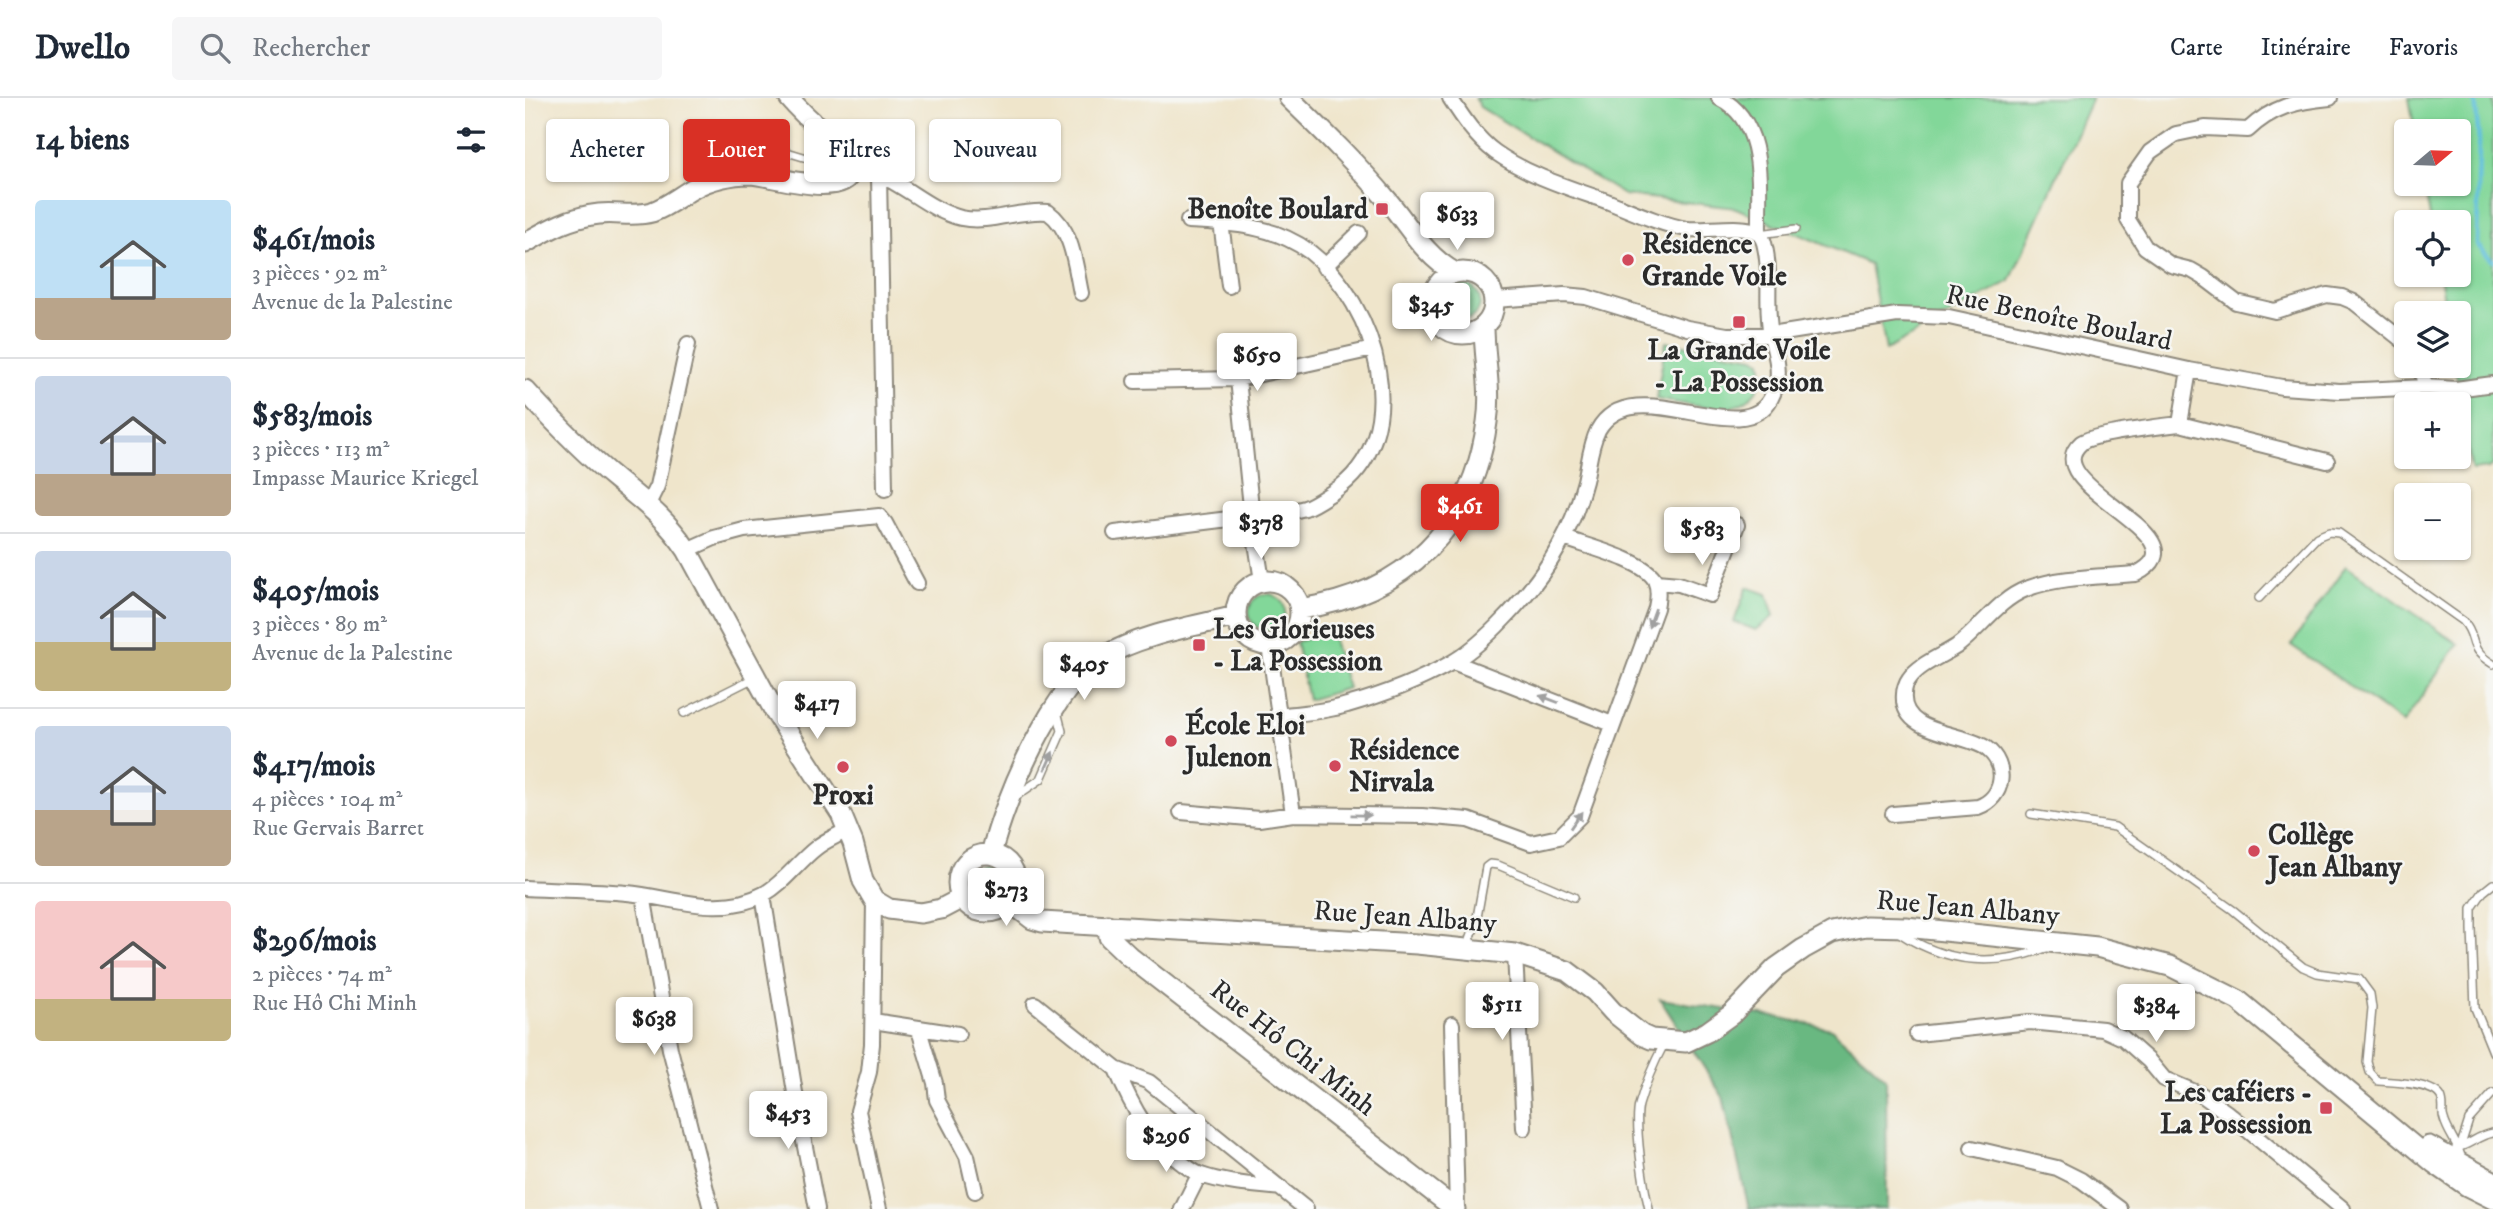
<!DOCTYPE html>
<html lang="fr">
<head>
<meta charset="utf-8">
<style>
	:root { --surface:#fff; --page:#f6f6f7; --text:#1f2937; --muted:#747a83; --line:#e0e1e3; --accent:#d93025 }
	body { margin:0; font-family:"IM FELL DW Pica",serif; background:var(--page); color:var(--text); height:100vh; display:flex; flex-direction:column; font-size:26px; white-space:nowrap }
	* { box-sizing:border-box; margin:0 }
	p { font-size:23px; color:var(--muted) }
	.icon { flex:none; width:38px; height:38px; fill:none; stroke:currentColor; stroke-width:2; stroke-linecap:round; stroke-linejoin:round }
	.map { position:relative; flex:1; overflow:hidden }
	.panel { display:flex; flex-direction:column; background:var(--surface); width:525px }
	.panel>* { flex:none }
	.hud { position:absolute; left:21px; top:21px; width:665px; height:63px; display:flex; gap:14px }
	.needle { width:46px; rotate:71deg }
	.fabs { position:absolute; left:1869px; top:21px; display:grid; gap:14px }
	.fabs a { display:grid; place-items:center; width:77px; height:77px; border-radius:7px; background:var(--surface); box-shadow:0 2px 5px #0004; font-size:35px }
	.price { position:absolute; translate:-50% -60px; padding:0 16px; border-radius:7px; background:#fff; color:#222; font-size:23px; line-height:46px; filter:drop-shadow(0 2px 4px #0008) }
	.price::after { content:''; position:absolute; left:50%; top:42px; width:21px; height:16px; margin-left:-10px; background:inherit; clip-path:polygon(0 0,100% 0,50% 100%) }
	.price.selected { background:var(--accent); color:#fff }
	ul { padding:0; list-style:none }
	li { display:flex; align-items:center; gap:21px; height:175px; padding:0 35px }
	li+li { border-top:2px solid var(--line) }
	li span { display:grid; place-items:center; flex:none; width:196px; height:140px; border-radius:7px; color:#555 }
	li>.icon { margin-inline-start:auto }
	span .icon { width:84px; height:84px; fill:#fffc; stroke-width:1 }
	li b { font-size:30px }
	h2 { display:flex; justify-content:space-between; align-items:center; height:84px; padding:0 35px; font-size:30px }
	.pill { padding:0 24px; border-radius:7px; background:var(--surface); box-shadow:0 2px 5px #0004; font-size:24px; line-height:63px }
	.pill.selected { background:var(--accent); color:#fff }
	header { display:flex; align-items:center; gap:42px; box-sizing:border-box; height:98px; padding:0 35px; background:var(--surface); border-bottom:2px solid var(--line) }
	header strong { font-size:33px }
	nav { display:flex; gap:38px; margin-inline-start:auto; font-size:24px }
	.search { width:490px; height:63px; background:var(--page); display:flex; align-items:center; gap:18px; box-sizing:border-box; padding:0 24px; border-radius:7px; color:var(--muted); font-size:26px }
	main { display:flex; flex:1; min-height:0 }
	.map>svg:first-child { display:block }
	.green { fill:#82d799; stroke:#568162; stroke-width:2 }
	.forest { fill:#69b881; stroke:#4a7256; stroke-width:2 }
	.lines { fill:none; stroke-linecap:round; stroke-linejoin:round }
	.stream { stroke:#5ebfdc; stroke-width:4.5 }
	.lane-casing { stroke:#8d887b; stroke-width:10 }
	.street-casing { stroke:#8d887b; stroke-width:18 }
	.secondary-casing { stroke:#8d887b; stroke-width:23 }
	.lane { stroke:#fff; stroke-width:7 }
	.street { stroke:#fff; stroke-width:14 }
	.secondary { stroke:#fff; stroke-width:19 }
	.oneway { fill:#a0a0a0 }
	.poi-dot { fill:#d1495b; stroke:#f6f6f2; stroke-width:2.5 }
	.labels { text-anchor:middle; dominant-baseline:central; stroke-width:5; stroke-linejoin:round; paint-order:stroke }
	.poi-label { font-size:28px; font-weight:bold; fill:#2b2b2b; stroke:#f6f6f2; text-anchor:start }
	.street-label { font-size:28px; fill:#2b2b2b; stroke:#f6f6f2 }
</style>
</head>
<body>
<header>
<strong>Dwello</strong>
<div class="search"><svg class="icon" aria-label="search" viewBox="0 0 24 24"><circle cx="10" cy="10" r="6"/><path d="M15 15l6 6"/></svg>Rechercher</div>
<nav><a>Carte</a><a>Itinéraire</a><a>Favoris</a></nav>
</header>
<main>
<section class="panel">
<h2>14 biens<svg class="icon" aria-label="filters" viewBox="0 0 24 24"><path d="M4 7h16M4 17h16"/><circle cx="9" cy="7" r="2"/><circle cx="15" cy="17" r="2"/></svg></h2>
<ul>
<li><span style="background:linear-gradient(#bfe0f5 70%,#b9a48a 0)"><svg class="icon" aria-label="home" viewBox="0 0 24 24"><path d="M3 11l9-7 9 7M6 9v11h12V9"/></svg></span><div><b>$461/mois</b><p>3 pièces · 92 m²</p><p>Avenue de la Palestine</p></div></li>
<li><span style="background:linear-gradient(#c9d6e8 70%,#b9a48a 0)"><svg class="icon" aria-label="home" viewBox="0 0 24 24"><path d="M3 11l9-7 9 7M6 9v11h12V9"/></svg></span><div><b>$583/mois</b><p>3 pièces · 113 m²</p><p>Impasse Maurice Kriegel</p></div></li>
<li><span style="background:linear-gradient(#c9d6e8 65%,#c2b280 0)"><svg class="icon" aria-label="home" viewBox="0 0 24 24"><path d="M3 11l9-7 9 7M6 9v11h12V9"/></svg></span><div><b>$405/mois</b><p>3 pièces · 89 m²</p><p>Avenue de la Palestine</p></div></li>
<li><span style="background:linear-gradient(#c9d6e8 60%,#b9a48a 0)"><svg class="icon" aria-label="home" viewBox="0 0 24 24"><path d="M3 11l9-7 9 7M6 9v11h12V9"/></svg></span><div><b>$417/mois</b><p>4 pièces · 104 m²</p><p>Rue Gervais Barret</p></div></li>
<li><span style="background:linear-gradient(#f6c9c9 70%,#c2b280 0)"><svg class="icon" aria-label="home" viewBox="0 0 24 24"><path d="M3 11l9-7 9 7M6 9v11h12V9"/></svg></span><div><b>$296/mois</b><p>2 pièces · 74 m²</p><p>Rue Hô Chi Minh</p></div></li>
</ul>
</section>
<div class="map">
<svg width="1968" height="1111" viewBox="0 0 1968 1111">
	<rect width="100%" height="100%" fill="#f6f6f2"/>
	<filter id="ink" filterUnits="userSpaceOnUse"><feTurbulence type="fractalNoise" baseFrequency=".0143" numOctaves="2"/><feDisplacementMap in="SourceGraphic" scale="14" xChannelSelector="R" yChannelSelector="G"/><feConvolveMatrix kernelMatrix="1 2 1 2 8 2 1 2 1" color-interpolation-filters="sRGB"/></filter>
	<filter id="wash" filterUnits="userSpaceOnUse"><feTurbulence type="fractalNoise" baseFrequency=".00686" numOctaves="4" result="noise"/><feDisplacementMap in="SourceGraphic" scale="28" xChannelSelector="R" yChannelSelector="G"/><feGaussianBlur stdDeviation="1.57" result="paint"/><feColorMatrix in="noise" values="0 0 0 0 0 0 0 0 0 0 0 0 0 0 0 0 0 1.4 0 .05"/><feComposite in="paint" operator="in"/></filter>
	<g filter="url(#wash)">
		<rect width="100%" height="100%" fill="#efe5cb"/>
		<path class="green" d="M950 0H1567L1485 183 1361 252 1345 166 1211 110 1099 97 955 9Z
			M1884 0H1968V367L1964 370 1947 372 1945 364 1930 268H1934V215H1921L1915 177H1934V124H1906L1899 86H1934V33H1890Z
			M919 204a18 18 0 1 1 36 0a18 18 0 1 1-36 0Z
			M1141 244 1229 259 1236 263C1241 288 1227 305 1203 310 1188 313 1148 304 1131 301Z
			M1821 468 1933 546 1878 625 1766 547Z
			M1222 489 1242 496 1249 518 1231 532 1209 524Z
			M724 514a18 18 0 1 1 36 0a18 18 0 1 1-36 0Z
			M805 533 823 590 783 602 771 544Z
			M443 785a18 18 0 1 1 36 0a18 18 0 1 1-36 0Z"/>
		<path class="forest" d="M1135 901 1256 920 1306 931 1361 980 1362 1111H1224L1198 999Z"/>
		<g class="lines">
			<path class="stream" d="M1950 0 1954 43 1952 147 1968 163"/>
		</g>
	</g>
	<g filter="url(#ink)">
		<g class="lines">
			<defs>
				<path id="lane" d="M242 48 325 73
					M1235 136 1271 131
					M1734 500 1792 439 1804 434 1814 435 1938 523C1954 541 1940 549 1968 566
					M159 615 229 580
					M491 698 516 681 537 633 532 613
					M1506 716 1590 729 1708 812 1778 869 1792 875 1834 881 1845 896 1847 910 1842 964 1845 974 1853 983C1869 984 1908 985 1916 999 1920 1007 1916 1014 1919 1021 1923 1036 1934 1046 1937 1062
					M1968 786 1958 794 1947 810V831L1950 910 1968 954
					M1373 834C1420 865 1468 870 1521 850
					M942 849 951 825 961 769 965 766 973 767 1049 799
					M1931 1050C1944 1048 1953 1037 1968 1035
					M1935 1050 1944 1022 1968 995
					M1124 1111C1119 1090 1109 1027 1114 1007 1120 986 1129 965 1139 946"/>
				<path id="street" d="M1194 0C1243 24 1233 91 1234 136
					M1805 0C1771 3 1747 9 1723 32L1680 30 1651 36 1625 54 1603 85V122L1620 149 1646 167 1666 172 1678 179 1711 204 1750 213 1802 197 1817 199 1829 204 1881 245
					M326 70C338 73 352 75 363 81 388 94 408 113 436 120 466 126 494 111 523 114 548 132 550 167 556 195
					M354 78 360 391
					M696 124 704 188
					M799 169 834 135
					M969 202 1039 197 1061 199 1162 230 1202 237H1246L1372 217 1424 219 1664 272 1757 289 1815 293 1900 289 1931 291 1968 286
					M1896 268 1900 289
					M713 281 727 419 737 483
					M610 283 713 281 848 251
					M1655 326 1802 363
					M123 406 132 388 163 246
					M590 435C631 430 671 425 712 420 734 418 759 416 780 410 789 407 800 399 808 394 892 339 852 206 785 154 749 127 706 125 663 123
					M162 452 189 440 219 432 354 418 360 425 392 485
					M1131 484 1154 486 1185 497 1212 427
					M744 547 768 716
					M928 564 1087 626
					M752 618C775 615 800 614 822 607 858 597 894 583 926 565 944 555 958 542 972 528 1014 486 1045 442 1060 383 1064 366 1065 348 1073 332 1107 270 1218 355 1246 300 1248 296 1251 289 1252 284 1255 268 1249 252 1246 237 1240 209 1247 178 1240 149 1239 143 1237 138 1232 134 1220 126 1179 133 1162 131 1135 126 1109 114 1084 104 1045 90 1004 78 970 54 951 40 938 20 925 0
					M656 714 734 721 768 716 897 718 943 722 1006 745 1034 739 1055 718 1131 510C1133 501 1134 491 1130 482 1119 462 1060 448 1039 440
					M1368 716 1453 709C1479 700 1484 667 1461 650 1438 634 1375 637 1379 596 1379 592 1381 585 1384 581 1394 566 1417 558 1432 548 1455 531 1473 502 1501 491 1535 478 1576 479 1611 476 1687 438 1508 388 1556 345 1566 336 1638 328 1655 326L1664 272
					M0 790C34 792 68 792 102 795 147 799 195 820 239 796 259 785 273 764 291 750 300 742 313 738 323 731
					M118 797 145 951 186 1111
					M238 797 272 1007 292 1111
					M349 802 347 946 344 974 333 1013 354 1111
					M990 856 999 1030
					M510 906 591 971 624 984 781 1111
					M348 923 433 936
					M927 926 932 1111
					M394 932 410 985 412 1002 442 1058 450 1093
					M1392 936 1505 924 1578 931 1598 940 1624 963 1639 981 1677 997 1701 1014 1818 1111
					M591 971C607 1009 624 1042 658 1066 664 1070 670 1075 676 1077 702 1086 729 1087 756 1090
					M1447 1050 1532 1070 1556 1082 1595 1111
					M657 1111 674 1077"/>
				<path id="secondary" d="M764 0C798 33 832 66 863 103 884 128 900 158 929 174
					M0 145C24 131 46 119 74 116 91 114 110 119 127 114 142 109 155 98 169 90 185 81 207 76 225 76 246 77 318 101 326 73 327 67 327 59 324 53 318 44 306 39 298 33 286 23 274 12 264 0
					M907 205a31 31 0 1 1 62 0a31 31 0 1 1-62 0Z
					M0 292C29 324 60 356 93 383 121 406 141 421 162 452L250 614 316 716 328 745 338 783 349 802 364 811 396 815 416 811 437 800
					M711 515a32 32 0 1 1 64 0a32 32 0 1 1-64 0Z
					M775 511C880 496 948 429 962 324 967 292 959 260 959 228
					M433 785a29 29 0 1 1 58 0a29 29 0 1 1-58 0Z
					M466 756C480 701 526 588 578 559 617 536 667 529 711 518
					M485 804 507 821 517 824 892 846 990 856 1042 873 1070 894 1088 914 1117 937 1126 941 1161 944 1182 934 1207 916 1251 870 1278 851 1307 835 1341 828 1381 829 1572 849 1645 868 1713 902 1909 1065 1942 1088 1968 1101
					M583 827 584 839 605 859 930 1111
					M1904 1048 1968 1083"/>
			</defs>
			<use href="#lane" class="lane-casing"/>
			<use href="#street" class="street-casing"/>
			<use href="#secondary" class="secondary-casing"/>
			<use href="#lane" class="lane"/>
			<use href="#street" class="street"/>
			<use href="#secondary" class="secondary"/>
		</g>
		<defs><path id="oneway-solid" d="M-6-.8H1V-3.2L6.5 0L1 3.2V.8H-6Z" transform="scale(1.75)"/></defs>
		<g class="oneway">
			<use href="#oneway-solid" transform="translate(1127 520) rotate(110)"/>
			<use href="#oneway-solid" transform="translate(1024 601) rotate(-159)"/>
			<use href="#oneway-solid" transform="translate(524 663) rotate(-66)"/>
			<use href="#oneway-solid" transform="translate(836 717) rotate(1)"/>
			<use href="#oneway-solid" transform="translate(1051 722) rotate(-55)"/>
		</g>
	</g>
	<g class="poi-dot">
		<rect x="850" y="104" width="14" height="14" rx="3.5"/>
		<circle cx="1103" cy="162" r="7"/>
		<rect x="1207" y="217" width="14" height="14" rx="3.5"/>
		<rect x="667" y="540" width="14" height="14" rx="3.5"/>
		<circle cx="646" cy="643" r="7"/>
		<circle cx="810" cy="668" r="7"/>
		<circle cx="318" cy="669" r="7"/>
		<circle cx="1729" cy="753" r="7"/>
		<rect x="1794" y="1003" width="14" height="14" rx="3.5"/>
	</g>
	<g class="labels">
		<g class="poi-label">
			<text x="843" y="111" text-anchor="end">Benoîte Boulard</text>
			<text x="1117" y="146">Résidence<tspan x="1117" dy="32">Grande Voile</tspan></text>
			<text x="1214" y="252" text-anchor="middle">La Grande Voile<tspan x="1214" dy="32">- La Possession</tspan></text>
			<text x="688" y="531">Les Glorieuses<tspan x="688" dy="32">- La Possession</tspan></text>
			<text x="660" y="627">École Eloi<tspan x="660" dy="32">Julenon</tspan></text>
			<text x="824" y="652">Résidence<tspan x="824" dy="32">Nirvala</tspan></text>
			<text x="318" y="697" text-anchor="middle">Proxi</text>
			<text x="1743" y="737">Collège<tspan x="1743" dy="32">Jean Albany</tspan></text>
			<text x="1787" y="994" text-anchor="end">Les caféiers -<tspan x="1787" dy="32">La Possession</tspan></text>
		</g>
		<g class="street-label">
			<text transform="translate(1534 220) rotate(12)">Rue Benoîte Boulard</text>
			<text transform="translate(1443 810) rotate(5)">Rue Jean Albany</text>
			<text transform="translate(880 819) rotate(4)">Rue Jean Albany</text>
			<text transform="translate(768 950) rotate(38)">Rue Hô Chi Minh</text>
		</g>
	</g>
</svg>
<div class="fabs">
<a><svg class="needle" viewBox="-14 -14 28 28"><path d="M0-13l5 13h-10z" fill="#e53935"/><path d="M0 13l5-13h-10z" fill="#747a83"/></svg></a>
<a><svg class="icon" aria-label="locate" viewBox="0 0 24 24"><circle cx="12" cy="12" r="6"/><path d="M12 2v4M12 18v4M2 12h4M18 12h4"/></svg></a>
<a><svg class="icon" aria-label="layers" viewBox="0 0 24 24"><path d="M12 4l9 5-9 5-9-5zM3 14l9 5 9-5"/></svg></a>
<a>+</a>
<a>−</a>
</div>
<b class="price" style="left:932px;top:154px">$633</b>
<b class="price" style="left:906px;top:245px">$345</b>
<b class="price" style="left:732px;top:295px">$650</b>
<b class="price selected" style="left:935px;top:446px">$461</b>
<b class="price" style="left:736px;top:463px">$378</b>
<b class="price" style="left:1177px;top:469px">$583</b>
<b class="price" style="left:559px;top:604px">$405</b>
<b class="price" style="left:292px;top:643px">$417</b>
<b class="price" style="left:481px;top:830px">$273</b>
<b class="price" style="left:977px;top:944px">$511</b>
<b class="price" style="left:1631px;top:946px">$384</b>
<b class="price" style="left:129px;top:959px">$638</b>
<b class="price" style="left:263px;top:1053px">$453</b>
<b class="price" style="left:641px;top:1076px">$296</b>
<div class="hud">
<a class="pill">Acheter</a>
<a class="pill selected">Louer</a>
<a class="pill">Filtres</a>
<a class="pill">Nouveau</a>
</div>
</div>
</main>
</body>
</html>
